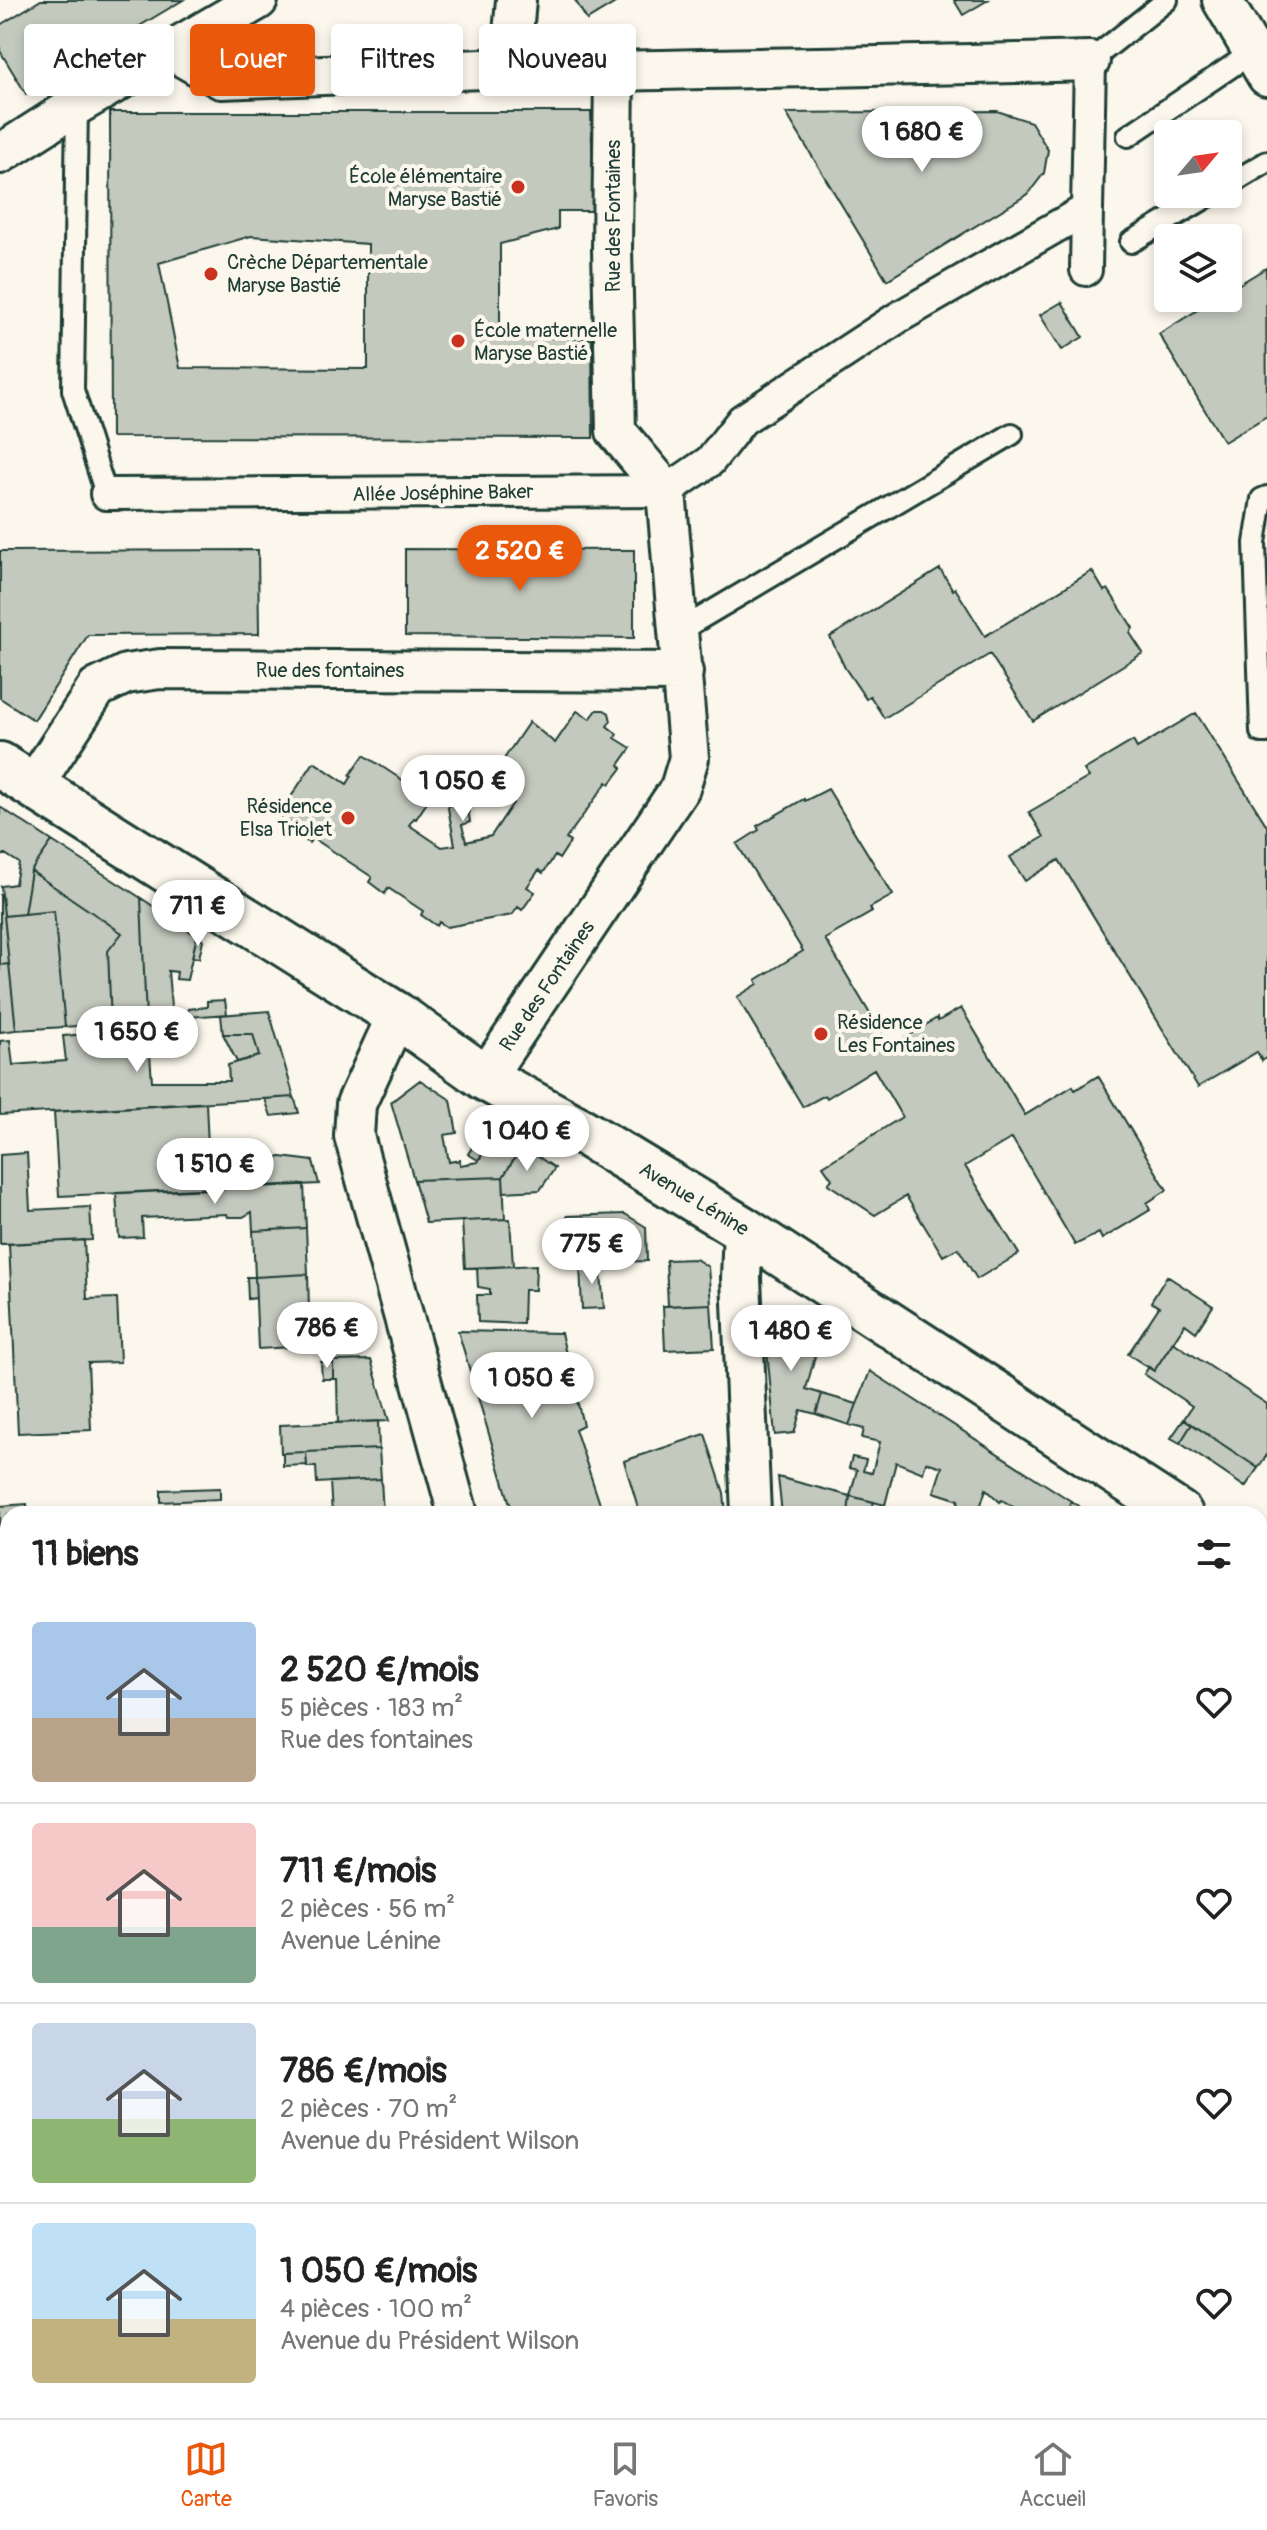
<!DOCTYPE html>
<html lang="fr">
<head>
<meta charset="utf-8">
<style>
	:root { --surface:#fff; --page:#f2f2f2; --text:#222; --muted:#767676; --line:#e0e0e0; --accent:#ea580c }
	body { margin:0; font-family:Pangolin,sans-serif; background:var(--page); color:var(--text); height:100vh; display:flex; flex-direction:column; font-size:30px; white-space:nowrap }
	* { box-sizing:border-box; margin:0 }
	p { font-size:26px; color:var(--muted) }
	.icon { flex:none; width:44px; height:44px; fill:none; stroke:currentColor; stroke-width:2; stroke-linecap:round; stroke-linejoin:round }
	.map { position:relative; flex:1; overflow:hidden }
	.panel { position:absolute; left:0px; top:1506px; width:1268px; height:912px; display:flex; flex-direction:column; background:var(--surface); border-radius:24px 24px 0 0; box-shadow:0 4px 12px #0003 }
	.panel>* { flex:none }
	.guide { position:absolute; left:24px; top:24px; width:800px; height:72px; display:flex; gap:16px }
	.needle { width:52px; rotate:61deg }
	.controls { position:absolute; left:1154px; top:120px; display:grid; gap:16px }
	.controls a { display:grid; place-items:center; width:88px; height:88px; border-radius:8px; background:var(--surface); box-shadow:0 4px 12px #0003; font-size:40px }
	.price { position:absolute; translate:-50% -68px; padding:0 18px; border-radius:28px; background:#fff; color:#222; font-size:26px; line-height:52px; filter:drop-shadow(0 2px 4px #0008) }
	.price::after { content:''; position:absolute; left:50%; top:48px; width:24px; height:18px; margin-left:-12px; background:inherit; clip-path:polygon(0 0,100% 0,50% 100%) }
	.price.on { background:var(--accent); color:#fff }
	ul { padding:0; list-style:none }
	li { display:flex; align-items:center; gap:24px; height:200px; padding:0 32px }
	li+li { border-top:2px solid var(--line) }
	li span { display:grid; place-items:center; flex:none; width:224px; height:160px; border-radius:8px; color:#555 }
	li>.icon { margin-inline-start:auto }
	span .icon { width:96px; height:96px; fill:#fffc; stroke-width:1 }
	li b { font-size:34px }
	h2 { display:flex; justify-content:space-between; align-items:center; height:96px; padding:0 32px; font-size:34px }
	.tag { padding:0 28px; border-radius:8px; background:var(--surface); box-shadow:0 4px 12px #0003; font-size:28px; line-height:72px }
	.tag.on { background:var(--accent); color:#fff }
	.tab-bar { display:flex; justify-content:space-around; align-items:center; height:112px; border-top:2px solid var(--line); background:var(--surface); font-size:22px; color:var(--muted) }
	.tab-bar a { display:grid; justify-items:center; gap:4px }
	.tab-bar .on { color:var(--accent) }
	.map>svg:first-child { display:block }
	.built { fill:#eae9de }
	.building { fill:#c4c9be; stroke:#1f3d34; stroke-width:2; fill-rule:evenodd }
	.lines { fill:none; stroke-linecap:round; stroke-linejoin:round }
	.service-casing { stroke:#1f3d34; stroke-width:26 }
	.pedestrian-casing { stroke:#1f3d34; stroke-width:36 }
	.minor-casing { stroke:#1f3d34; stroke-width:44 }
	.secondary-casing { stroke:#1f3d34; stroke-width:50 }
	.service { stroke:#fbf7ec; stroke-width:20 }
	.pedestrian { stroke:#fbf7ec; stroke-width:30 }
	.minor { stroke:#fbf7ec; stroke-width:38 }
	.secondary { stroke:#fbf7ec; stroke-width:44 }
	.poi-dot { fill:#c8321e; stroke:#fbf7ec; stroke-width:3 }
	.labels { text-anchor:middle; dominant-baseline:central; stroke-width:8; stroke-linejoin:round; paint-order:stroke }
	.poi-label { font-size:20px; fill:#1f3d34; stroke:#fbf7ec; text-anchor:start }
	.street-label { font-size:20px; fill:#1f3d34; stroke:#fbf7ec }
</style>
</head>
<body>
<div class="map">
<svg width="1267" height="2418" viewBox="0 0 1267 2418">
	<rect width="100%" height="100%" fill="#fbf7ec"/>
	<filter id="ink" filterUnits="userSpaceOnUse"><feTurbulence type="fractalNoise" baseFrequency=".0125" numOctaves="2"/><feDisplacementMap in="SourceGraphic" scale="16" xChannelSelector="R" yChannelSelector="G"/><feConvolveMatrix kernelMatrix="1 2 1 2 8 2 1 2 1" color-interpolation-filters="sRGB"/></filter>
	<g filter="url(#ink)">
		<path class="built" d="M121 2410H445L444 2418H134Z"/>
		<path class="building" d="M41 0H183L26 94 0 51V25Z
			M575 0H620L587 20Z
			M954 0H988L963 15Z
			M997 111 1031 122 1048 150 1044 173 1028 194 887 280 786 113Z
			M110 112H591L594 211H558V229L500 244V336L592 339 593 438 111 437ZM251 236 368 244V369L180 368 159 263Z
			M1266 268 1267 416 1224 442 1159 334 1217 298H1228V291Z
			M1062 302 1083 337 1062 350 1040 315Z
			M405 549 634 550V638L405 636Z
			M258 550 259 634 88 635 34 720 0 698V551Z
			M940 569 953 590 955 588 985 636 1092 571 1104 591 1108 589 1133 628 1130 633 1143 653 1033 721 990 654 884 718 870 696 866 699 845 668 830 637Z
			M597 710H604L609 713 611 721 607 726 617 734 615 738 631 748 619 765 622 768 610 784 607 782 566 839 570 842 559 859 555 856 543 873 539 870 527 887 535 892 522 910 518 907 512 915 447 927 439 922 437 926 421 915 423 911 388 888 385 894 369 882 372 877 313 838 309 843 292 832 296 827 279 815 314 762 347 784 352 776 350 775 364 755 430 798 416 819 414 818 409 825 442 847 455 845 448 808 451 799 460 797 467 801 470 822 462 825 466 842 491 836 513 803 507 798 504 800 485 787 529 722 555 743 577 711 590 719Z
			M1196 713 1267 826V1057L1262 1061 1257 1052 1198 1087 1059 860 1025 881 1010 857 1044 837 1029 812 1089 777 1084 770 1133 741 1137 748Z
			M828 789 893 895 870 908 872 912 825 939 890 1047 937 1018 938 1021 961 1008 1025 1115 1073 1086 1075 1090 1098 1076 1167 1190 1147 1203 1150 1210 1102 1239 1099 1233 1075 1245 1012 1138 965 1166 1019 1254 977 1279 958 1248 943 1256 906 1196 875 1215 828 1184 832 1179 823 1166 902 1117 874 1069 827 1098 825 1095 803 1107 737 997 758 984 756 980 803 951 737 844 759 830 757 826 804 799 805 801Z
			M0 807 52 841 31 871 24 914 4 916 1 886 15 884 19 863 5 854 0 857Z
			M52 841 141 898 146 1021 111 1023 108 951 122 933 31 871Z
			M31 871 122 933 108 951 111 1023 65 1027 54 911 24 914Z
			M0 895H2L9 964 0 965Z
			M141 898 197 936 187 980 176 979 177 972 168 971 172 1019 146 1021Z
			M54 911 65 1027 16 1030 4 916Z
			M197 936 203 940 199 958 192 957Z
			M9 964 16 1030 0 1032V965Z
			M225 1000 227 1014 189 1017 188 1009 207 1007V1001Z
			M269 1011 294 1097 0 1115V1041L10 1040 13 1065 66 1061 63 1036 148 1029 152 1081H229L228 1065 259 1056 253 1034H223L221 1015Z
			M223 1034H253L259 1056 237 1062Z
			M420 1080 451 1100 457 1133 444 1135 449 1162 460 1160V1165L478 1162 483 1153 472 1145 486 1123 522 1146 503 1177 414 1180 391 1102Z
			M294 1097 299 1113 271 1116 265 1099Z
			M206 1103 210 1189 59 1196 54 1112Z
			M473 1146 483 1153 478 1160 468 1154Z
			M522 1146 555 1168 540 1190 504 1192 503 1177Z
			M27 1153 30 1210 90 1207 92 1240 0 1244V1155Z
			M257 1155 258 1158 281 1157 313 1161 319 1184 210 1189 209 1158Z
			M503 1177 505 1219 426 1223 414 1180Z
			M304 1184 306 1228 253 1231 252 1212 243 1217H228L227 1214 142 1218 143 1237 119 1238 116 1193Z
			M625 1214 646 1227 647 1261 594 1263 592 1227 567 1228V1216Z
			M510 1219 513 1266 465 1268 462 1221Z
			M306 1228 308 1274 255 1277 253 1231Z
			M84 1240 87 1299 117 1298 120 1362 88 1363 91 1430 18 1433 9 1244Z
			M696 1259 708 1267 711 1304 668 1306 666 1260Z
			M600 1263 604 1308 582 1309 580 1264Z
			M536 1265 535 1290H524L523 1324 478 1322 477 1295H490V1289L478 1287 477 1268Z
			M308 1274 310 1346 258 1349 255 1277Z
			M1167 1276 1213 1306 1196 1332 1185 1324 1154 1371 1128 1354 1159 1307 1151 1302Z
			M247 1277H255L256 1298 248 1299Z
			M711 1304 714 1348 665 1350 663 1306Z
			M784 1316 820 1338 806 1389 822 1394 816 1414 801 1410 794 1433 775 1435 765 1329Z
			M458 1331 561 1333 583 1425 575 1429 603 1513 610 1511 611 1514H513Z
			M1173 1342 1267 1404V1455L1258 1468 1184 1419 1192 1406 1144 1374 1149 1367 1154 1371Z
			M371 1360 389 1421 338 1423 337 1379H333V1361Z
			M333 1361V1379H322L321 1362Z
			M870 1371 1071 1501 1065 1514H1011L1013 1507 1002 1500 1000 1502 986 1489 978 1514H955L959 1500 934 1492 942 1467 926 1462 923 1473 896 1462 885 1505 850 1496 857 1470 849 1468 852 1457 866 1460 863 1471 872 1473 880 1442 862 1438 864 1429 849 1425Z
			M822 1394 857 1404 849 1425 816 1414Z
			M1184 1419 1192 1424 1180 1443 1171 1438Z
			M378 1421 379 1449 281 1453 280 1425Z
			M1192 1424 1258 1468 1245 1487 1180 1443Z
			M705 1434 724 1493 726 1514H640L624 1461Z
			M379 1449 381 1479 317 1483 316 1467H307L306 1452Z
			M306 1452 307 1465 283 1466V1453Z
			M778 1477 850 1496 848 1514H782Z
			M381 1479 383 1514H332L330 1482Z
			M220 1488V1499L161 1502V1490Z
			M850 1496 874 1502 870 1514H848Z
			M1071 1501 1091 1514H1065Z
			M27 1504V1514H8V1556H0V1506Z
			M0 1556H8V1614H0Z
			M1260 1624 1267 1628V1674L1260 1673Z
			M0 1697H8V1720H0Z
			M0 1759H8V1803H0Z
			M1260 1767 1267 1770V1797L1260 1795Z
			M1260 1970 1261 1975H1267V2028L1260 2026Z
			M8 2046V2391H0L2 2180H0V2165H3L4 2142H0V2127H5L6 2104 0 2103V2089H6L7 2066 2 2065V2051H8Z
			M1260 2063H1263L1261 2089H1267V2168L1260 2167Z
			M0 2391H8V2410H22V2418H0Z
			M196 2410H290V2414Z
			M580 2410H678L680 2418H580Z
			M870 2410H937L936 2418H869Z
			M1171 2410H1254L1253 2413 1251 2418H1242L1241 2414 1239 2418H1171Z"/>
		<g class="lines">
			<defs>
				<path id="service" d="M1090 61 1167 0
					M77 105 73 390 106 494
					M1128 136 1253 52
					M1228 185 1267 162
					M1131 242 1212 194
					M1267 497 1262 499 1255 543 1261 732H1267
					M679 631 1012 434"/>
				<path id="pedestrian" d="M1087 209 1090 61
					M106 494 666 491 710 461 742 420 899 317 1087 209 1086 270"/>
				<path id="minor" d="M1222 0 1267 76
					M172 51 221 79 510 68
					M614 71C772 67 931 66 1090 61
					M0 154 77 105 258 0
					M33 786 97 688 126 674 160 669 683 672
					M397 1015 356 1104 354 1136 458 1514
					M485 1078 680 788 689 758 666 491 616 431 612 249 614 71 510 68 516 0
					M743 1229 741 1278 751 1514
					M0 1649H8
					M726 2410 728 2418"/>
				<path id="secondary" d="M0 765 397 1015 485 1078 578 1129 743 1229 1180 1514
					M1260 1567 1267 1571"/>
			</defs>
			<use href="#service" class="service-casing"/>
			<use href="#pedestrian" class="pedestrian-casing"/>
			<use href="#minor" class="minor-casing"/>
			<use href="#secondary" class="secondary-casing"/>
			<use href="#service" class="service"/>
			<use href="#pedestrian" class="pedestrian"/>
			<use href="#minor" class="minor"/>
			<use href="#secondary" class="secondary"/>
		</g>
	</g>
	<g class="poi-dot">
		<circle cx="518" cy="187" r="8"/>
		<circle cx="211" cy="274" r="8"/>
		<circle cx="458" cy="341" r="8"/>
		<circle cx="348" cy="818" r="8"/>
		<circle cx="821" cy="1034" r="8"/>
	</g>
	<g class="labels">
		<g class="poi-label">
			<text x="502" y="176" text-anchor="end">École élémentaire<tspan x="502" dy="23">Maryse Bastié</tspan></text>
			<text x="227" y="262">Crèche Départementale<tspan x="227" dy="23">Maryse Bastié</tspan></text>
			<text x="474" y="330">École maternelle<tspan x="474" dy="23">Maryse Bastié</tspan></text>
			<text x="332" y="806" text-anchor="end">Résidence<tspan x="332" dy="23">Elsa Triolet</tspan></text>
			<text x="837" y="1022">Résidence<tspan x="837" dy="23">Les Fontaines</tspan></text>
		</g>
		<g class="street-label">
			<text transform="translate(613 216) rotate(-90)">Rue des Fontaines</text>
			<text transform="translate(443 493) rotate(-1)">Allée Joséphine Baker</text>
			<text x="330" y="670">Rue des fontaines</text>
			<text transform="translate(547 986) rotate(-56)">Rue des Fontaines</text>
			<text transform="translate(694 1199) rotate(31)">Avenue Lénine</text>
		</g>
	</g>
</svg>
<div class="controls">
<a><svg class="needle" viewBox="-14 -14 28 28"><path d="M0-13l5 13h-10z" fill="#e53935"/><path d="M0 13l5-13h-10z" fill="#767676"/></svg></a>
<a><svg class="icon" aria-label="layers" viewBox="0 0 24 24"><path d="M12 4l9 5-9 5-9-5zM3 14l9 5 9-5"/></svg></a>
</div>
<b class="price" style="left:922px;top:174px">1 680 €</b>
<b class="price on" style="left:520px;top:593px">2 520 €</b>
<b class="price" style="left:463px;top:823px">1 050 €</b>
<b class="price" style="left:198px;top:948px">711 €</b>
<b class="price" style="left:137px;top:1074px">1 650 €</b>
<b class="price" style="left:527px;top:1173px">1 040 €</b>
<b class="price" style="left:215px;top:1206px">1 510 €</b>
<b class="price" style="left:592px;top:1286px">775 €</b>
<b class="price" style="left:327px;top:1370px">786 €</b>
<b class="price" style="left:791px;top:1373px">1 480 €</b>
<b class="price" style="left:532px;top:1420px">1 050 €</b>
<div class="guide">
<a class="tag">Acheter</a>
<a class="tag on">Louer</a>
<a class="tag">Filtres</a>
<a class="tag">Nouveau</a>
</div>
<section class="panel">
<h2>11 biens<svg class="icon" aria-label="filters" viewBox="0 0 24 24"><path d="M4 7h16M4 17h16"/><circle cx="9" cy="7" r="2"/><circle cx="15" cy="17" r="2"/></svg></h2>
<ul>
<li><span style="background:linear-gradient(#a9c7e8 60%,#b9a48a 0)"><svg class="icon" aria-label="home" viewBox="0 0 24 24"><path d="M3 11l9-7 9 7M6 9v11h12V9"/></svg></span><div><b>2 520 €/mois</b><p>5 pièces · 183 m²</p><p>Rue des fontaines</p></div><svg class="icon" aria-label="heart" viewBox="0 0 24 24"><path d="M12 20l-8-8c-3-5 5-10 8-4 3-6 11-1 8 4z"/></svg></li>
<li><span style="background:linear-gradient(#f6c9c9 65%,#7fa58c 0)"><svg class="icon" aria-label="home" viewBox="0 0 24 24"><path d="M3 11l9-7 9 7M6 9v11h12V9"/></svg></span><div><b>711 €/mois</b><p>2 pièces · 56 m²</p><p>Avenue Lénine</p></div><svg class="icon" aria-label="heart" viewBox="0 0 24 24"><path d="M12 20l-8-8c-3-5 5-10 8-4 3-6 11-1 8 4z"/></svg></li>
<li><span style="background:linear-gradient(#c9d6e8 60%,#8fb573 0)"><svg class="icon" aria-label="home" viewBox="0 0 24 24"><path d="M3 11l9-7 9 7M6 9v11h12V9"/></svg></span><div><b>786 €/mois</b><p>2 pièces · 70 m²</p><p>Avenue du Président Wilson</p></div><svg class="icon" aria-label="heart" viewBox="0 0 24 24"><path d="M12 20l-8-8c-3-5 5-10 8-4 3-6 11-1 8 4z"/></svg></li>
<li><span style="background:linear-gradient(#bfe0f5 60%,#c2b280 0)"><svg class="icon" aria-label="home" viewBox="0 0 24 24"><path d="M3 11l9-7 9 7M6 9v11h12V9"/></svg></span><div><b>1 050 €/mois</b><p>4 pièces · 100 m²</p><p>Avenue du Président Wilson</p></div><svg class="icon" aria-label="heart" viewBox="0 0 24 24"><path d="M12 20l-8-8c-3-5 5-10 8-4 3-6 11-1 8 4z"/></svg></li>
</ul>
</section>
</div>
<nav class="tab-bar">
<a class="on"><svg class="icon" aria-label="map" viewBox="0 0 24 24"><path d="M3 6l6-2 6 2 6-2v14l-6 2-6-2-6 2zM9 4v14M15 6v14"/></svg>Carte</a>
<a><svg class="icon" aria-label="saved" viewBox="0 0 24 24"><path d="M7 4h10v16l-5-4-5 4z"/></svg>Favoris</a>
<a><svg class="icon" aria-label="home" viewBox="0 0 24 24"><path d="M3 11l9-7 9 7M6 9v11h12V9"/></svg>Accueil</a>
</nav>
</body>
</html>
